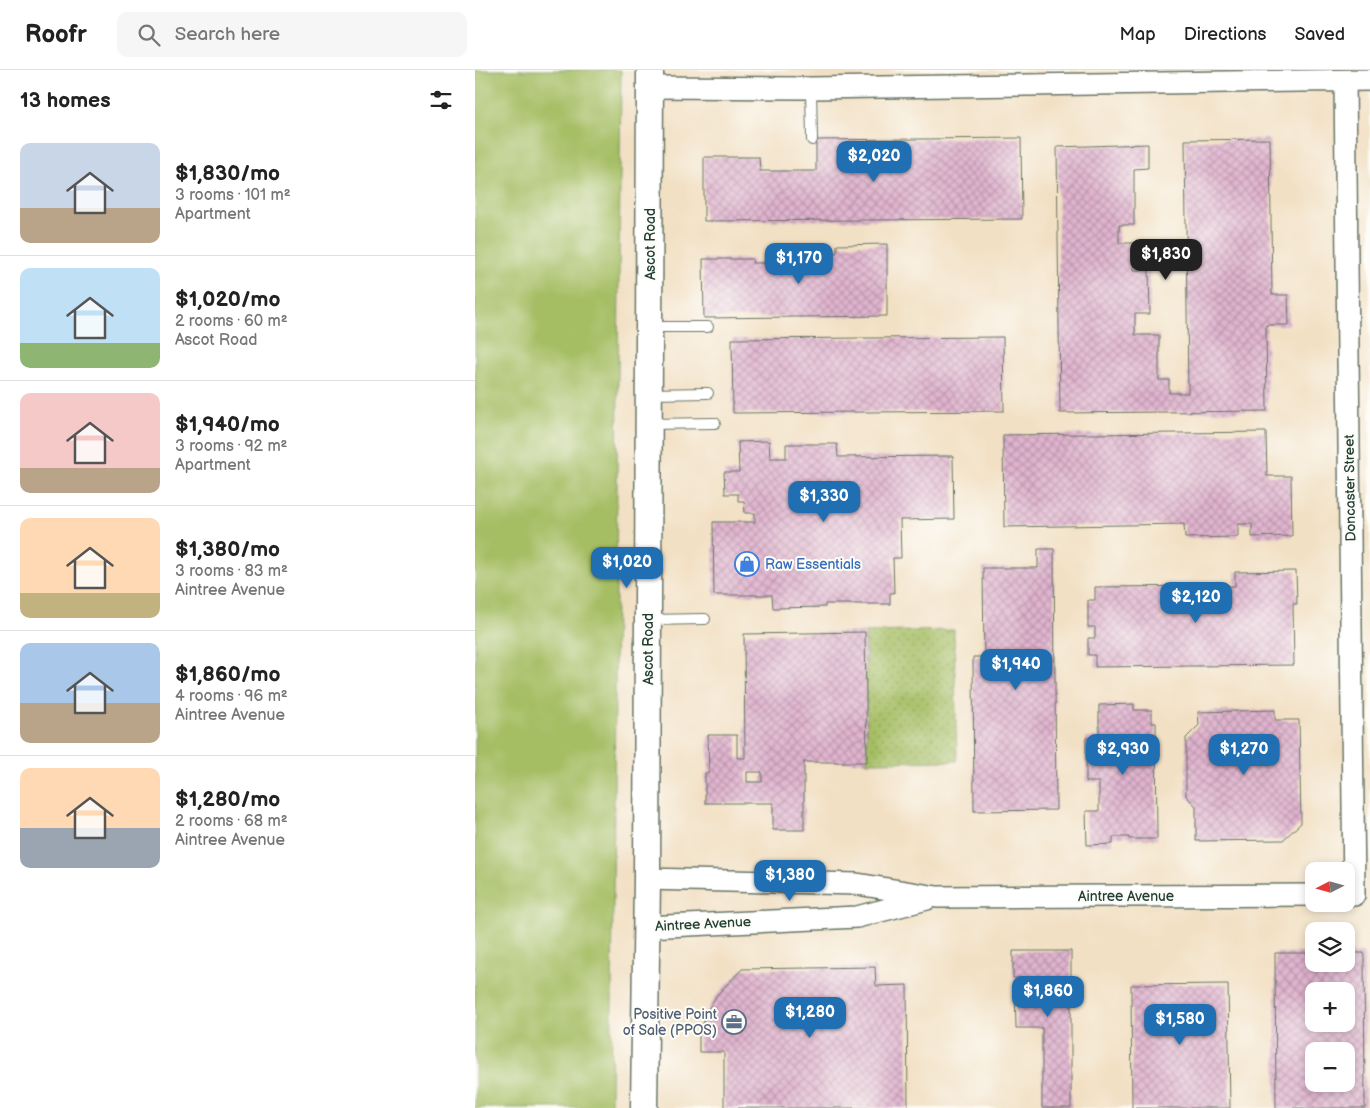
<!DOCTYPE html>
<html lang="en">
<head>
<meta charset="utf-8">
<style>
	:root { --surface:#fff; --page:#f6f6f6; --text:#222; --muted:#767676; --line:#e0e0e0; --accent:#1f6fb2 }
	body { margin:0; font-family:"Balsamiq Sans",sans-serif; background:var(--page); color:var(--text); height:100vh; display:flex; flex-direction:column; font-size:19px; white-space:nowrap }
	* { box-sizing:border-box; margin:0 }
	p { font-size:16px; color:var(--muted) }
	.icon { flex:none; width:28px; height:28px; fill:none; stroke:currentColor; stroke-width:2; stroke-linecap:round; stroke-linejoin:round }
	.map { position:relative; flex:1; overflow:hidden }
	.details { display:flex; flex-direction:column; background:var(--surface); width:475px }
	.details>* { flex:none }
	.needle { width:32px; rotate:264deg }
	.fabs { position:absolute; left:830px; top:792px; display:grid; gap:10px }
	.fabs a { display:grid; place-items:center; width:50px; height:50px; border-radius:10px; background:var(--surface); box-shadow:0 2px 8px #0003; font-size:25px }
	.price { position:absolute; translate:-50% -42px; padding:0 11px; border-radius:10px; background:var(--accent); color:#fff; font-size:16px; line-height:32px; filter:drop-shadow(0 1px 2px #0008) }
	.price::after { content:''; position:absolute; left:50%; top:30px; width:15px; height:11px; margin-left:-8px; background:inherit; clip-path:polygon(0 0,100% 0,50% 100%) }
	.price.selected { background:#222; color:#fff }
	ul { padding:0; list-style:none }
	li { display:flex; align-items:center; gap:15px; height:125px; padding:0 20px }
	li+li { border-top:1px solid var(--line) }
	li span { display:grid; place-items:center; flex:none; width:140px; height:100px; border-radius:10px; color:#555 }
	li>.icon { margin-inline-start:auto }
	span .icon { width:60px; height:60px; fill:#fffc; stroke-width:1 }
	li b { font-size:21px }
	h2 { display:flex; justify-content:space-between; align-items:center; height:60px; padding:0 20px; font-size:21px }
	header { display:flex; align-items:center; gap:30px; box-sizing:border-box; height:70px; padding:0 25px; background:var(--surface); border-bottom:1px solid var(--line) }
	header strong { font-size:24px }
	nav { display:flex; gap:28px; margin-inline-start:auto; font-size:18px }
	.search { width:350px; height:45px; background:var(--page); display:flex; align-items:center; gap:12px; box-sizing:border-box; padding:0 18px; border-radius:10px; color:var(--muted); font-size:19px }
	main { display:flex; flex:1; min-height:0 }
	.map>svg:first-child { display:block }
	.grass { fill:url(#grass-dots); stroke:#627e4c }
	.green { fill:#a5be64; stroke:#627e4c }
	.building { fill:url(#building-cross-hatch); fill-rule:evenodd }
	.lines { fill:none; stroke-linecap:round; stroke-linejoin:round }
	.service-casing { stroke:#697666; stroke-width:12 }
	.minor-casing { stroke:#697666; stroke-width:24 }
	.tertiary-casing { stroke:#697666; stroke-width:29 }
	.service { stroke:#fff; stroke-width:10 }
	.minor { stroke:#fff; stroke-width:21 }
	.tertiary { stroke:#fff; stroke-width:26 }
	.labels { text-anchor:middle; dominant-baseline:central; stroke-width:4; stroke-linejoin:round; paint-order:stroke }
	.street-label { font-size:14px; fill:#1f3d34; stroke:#fdfcf7 }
	.shop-label { font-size:14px; fill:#366cbe; stroke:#fdfcf7; text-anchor:start }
	.service-label { font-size:14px; fill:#4e5e75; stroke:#fdfcf7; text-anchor:end }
</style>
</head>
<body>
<header>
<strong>Roofr</strong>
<div class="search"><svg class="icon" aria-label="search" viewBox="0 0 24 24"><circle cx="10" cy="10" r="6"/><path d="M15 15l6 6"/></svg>Search here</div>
<nav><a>Map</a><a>Directions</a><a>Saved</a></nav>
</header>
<main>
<section class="details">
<h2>13 homes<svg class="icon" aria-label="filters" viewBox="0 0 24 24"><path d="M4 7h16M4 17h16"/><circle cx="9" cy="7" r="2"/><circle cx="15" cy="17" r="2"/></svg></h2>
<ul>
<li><span style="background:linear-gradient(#c9d6e8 65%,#b9a48a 0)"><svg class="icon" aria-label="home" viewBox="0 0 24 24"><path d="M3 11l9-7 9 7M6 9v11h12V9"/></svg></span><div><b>$1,830/mo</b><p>3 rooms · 101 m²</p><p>Apartment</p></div></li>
<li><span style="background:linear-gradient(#bfe0f5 75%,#8fb573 0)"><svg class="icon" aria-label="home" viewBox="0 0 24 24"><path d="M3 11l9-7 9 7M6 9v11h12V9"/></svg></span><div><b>$1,020/mo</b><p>2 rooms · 60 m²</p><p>Ascot Road</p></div></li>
<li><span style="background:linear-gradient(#f6c9c9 75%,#b9a48a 0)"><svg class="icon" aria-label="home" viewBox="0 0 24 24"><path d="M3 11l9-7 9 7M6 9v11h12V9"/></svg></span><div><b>$1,940/mo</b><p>3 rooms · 92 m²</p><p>Apartment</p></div></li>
<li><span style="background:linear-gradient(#ffd9b3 75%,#c2b280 0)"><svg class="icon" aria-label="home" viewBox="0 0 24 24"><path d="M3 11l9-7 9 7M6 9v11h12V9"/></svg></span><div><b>$1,380/mo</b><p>3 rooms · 83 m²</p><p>Aintree Avenue</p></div></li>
<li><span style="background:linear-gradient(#a9c7e8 60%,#b9a48a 0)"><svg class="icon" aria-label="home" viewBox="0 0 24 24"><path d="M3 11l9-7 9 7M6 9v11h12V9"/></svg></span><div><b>$1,860/mo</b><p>4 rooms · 96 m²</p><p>Aintree Avenue</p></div></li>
<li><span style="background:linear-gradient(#ffd9b3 60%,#9aa5b1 0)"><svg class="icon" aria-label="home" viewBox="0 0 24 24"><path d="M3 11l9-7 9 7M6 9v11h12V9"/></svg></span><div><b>$1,280/mo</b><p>2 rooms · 68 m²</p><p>Aintree Avenue</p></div></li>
</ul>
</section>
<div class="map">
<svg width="895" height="1038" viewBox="0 0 895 1038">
	<defs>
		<pattern id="grass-dots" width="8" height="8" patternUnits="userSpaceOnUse" patternTransform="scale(1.25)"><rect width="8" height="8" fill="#a5be64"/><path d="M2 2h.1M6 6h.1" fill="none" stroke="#869c53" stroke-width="1.8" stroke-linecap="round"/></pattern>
		<pattern id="building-cross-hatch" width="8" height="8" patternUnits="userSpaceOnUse" patternTransform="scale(1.25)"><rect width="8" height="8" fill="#e1b4cf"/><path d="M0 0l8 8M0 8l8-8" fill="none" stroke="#b694a9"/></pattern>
	</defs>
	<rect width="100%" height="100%" fill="#fdfcf7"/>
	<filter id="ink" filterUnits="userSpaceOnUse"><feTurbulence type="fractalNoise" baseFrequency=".02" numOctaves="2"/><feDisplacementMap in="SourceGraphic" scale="10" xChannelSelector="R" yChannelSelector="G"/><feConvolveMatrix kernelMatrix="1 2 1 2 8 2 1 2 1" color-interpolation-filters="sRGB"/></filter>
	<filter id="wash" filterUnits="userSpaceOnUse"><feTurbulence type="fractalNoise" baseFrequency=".0096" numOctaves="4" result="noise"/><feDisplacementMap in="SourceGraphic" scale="20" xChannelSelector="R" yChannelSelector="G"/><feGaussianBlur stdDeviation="1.12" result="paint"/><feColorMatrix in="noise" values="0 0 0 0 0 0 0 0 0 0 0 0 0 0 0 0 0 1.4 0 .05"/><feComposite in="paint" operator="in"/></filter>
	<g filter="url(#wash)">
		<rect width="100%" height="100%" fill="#f2e0c4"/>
		<path class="grass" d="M479 560 482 691 392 692 390 562Z"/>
		<path class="green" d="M0 0H146L136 1038H0Z"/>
		<g id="blocks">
			<path class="building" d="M546 68 547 149 229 151V87H284L285 101H341V70Z
				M795 69 797 225H813L814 255H791L792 341 585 343 582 77 673 74V98L659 99V155H644V173H659V200H674L675 244H660V265H684V310H694V323H713L710 70Z
				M412 174V246L229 248 228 189H278L277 193H290V184L362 183V175Z
				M528 267 529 341 258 343 257 269Z
				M791 362 792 406H816L817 466 777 467V454H763V467L710 468 709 454 529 457 528 365Z
				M294 371 295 388H311V374H362L363 387 478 386 479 449 425 450 426 488H418L419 523H415V534H350V537L298 538 297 525H239L238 452H280V443H270L269 431H263V424H250L249 402H264L263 372Z
				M563 479H579L581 740 499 741 498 587H509L508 498H563Z
				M821 501 822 534H818L819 595 620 597V585H613V568H620V557H613V530H620V517L760 516V502Z
				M390 562 392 692H329V760H298V733H230V703H234L233 665H262V688H270L269 564ZM272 702H287V712H272Z
				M659 634V640H677V653H681L682 769H654V767H638V774L612 775 611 741H624V712H611V668H624V635Z
				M800 640V650H824L826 753 808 770 721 771V736L711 726V668L724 655 723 642Z
				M538 881H596V1038H567V958H541L540 914H571V908H538Z
				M800 883H839V894H871V883H889L890 1038H801ZM839 921H871V954H839ZM839 981H871V1014H839Z
				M400 897 401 916 432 915 433 1038H249V982H224V965L233 939 242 925 267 899Z
				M753 914 755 1038H657L656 915Z"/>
		</g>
	</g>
	<g filter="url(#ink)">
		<use href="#blocks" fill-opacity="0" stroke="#697666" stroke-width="1"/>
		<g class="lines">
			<defs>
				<path id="service" d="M336 18 337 70
					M175 257H233
					M174 324 233 323
					M174 354 240 353
					M174 550 230 549"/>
				<path id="minor" d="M870 11 879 825
					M175 17 336 18 895 10
					M172 809 382 814 462 827 839 825
					M171 857 382 847 452 829"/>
				<path id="tertiary" d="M169 1038 172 809 175 0"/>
			</defs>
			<use href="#service" class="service-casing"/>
			<use href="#minor" class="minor-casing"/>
			<use href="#tertiary" class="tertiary-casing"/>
			<use href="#service" class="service"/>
			<use href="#minor" class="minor"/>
			<use href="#tertiary" class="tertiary"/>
		</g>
	</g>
	<defs>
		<symbol id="shop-ring" viewBox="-11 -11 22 22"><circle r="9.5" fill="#fdfcf7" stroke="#3f7fe0" stroke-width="1.5"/><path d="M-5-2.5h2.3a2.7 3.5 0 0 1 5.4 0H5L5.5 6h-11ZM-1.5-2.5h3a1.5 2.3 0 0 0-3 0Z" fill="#3f7fe0"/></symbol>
		<symbol id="office-ring" viewBox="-11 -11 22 22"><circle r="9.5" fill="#fdfcf7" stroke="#5c6f8a" stroke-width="1.5"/><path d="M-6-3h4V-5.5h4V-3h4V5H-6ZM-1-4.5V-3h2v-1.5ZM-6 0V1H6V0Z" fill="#5c6f8a"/></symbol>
	</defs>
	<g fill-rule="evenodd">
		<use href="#shop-ring" x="258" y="480" width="28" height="28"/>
		<use href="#office-ring" x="245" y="938" width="28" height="28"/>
	</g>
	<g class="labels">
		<g class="street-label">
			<text transform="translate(175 174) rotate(-90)">Ascot Road</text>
			<text transform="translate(875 418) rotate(-91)">Doncaster Street</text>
			<text transform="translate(173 579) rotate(-90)">Ascot Road</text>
			<text x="651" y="826">Aintree Avenue</text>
			<text transform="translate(228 854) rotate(-3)">Aintree Avenue</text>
		</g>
		<g class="shop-label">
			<text x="290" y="494">Raw Essentials</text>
		</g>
		<g class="service-label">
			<text x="242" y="944">Positive Point<tspan x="242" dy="16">of Sale (PPOS)</tspan></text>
		</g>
	</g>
</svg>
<div class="fabs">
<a><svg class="needle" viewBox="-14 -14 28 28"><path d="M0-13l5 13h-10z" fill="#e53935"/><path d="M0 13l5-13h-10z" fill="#767676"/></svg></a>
<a><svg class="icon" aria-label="layers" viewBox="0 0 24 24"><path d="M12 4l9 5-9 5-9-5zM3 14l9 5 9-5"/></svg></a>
<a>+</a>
<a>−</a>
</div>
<b class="price" style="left:399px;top:113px">$2,020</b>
<b class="price selected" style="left:691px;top:211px">$1,830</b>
<b class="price" style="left:324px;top:215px">$1,170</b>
<b class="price" style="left:349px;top:453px">$1,330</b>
<b class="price" style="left:152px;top:519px">$1,020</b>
<b class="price" style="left:721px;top:554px">$2,120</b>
<b class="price" style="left:541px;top:621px">$1,940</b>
<b class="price" style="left:648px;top:706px">$2,930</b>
<b class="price" style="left:769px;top:706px">$1,270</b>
<b class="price" style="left:315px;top:832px">$1,380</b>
<b class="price" style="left:573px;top:948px">$1,860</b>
<b class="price" style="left:335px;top:969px">$1,280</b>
<b class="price" style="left:705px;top:976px">$1,580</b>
</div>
</main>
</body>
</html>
